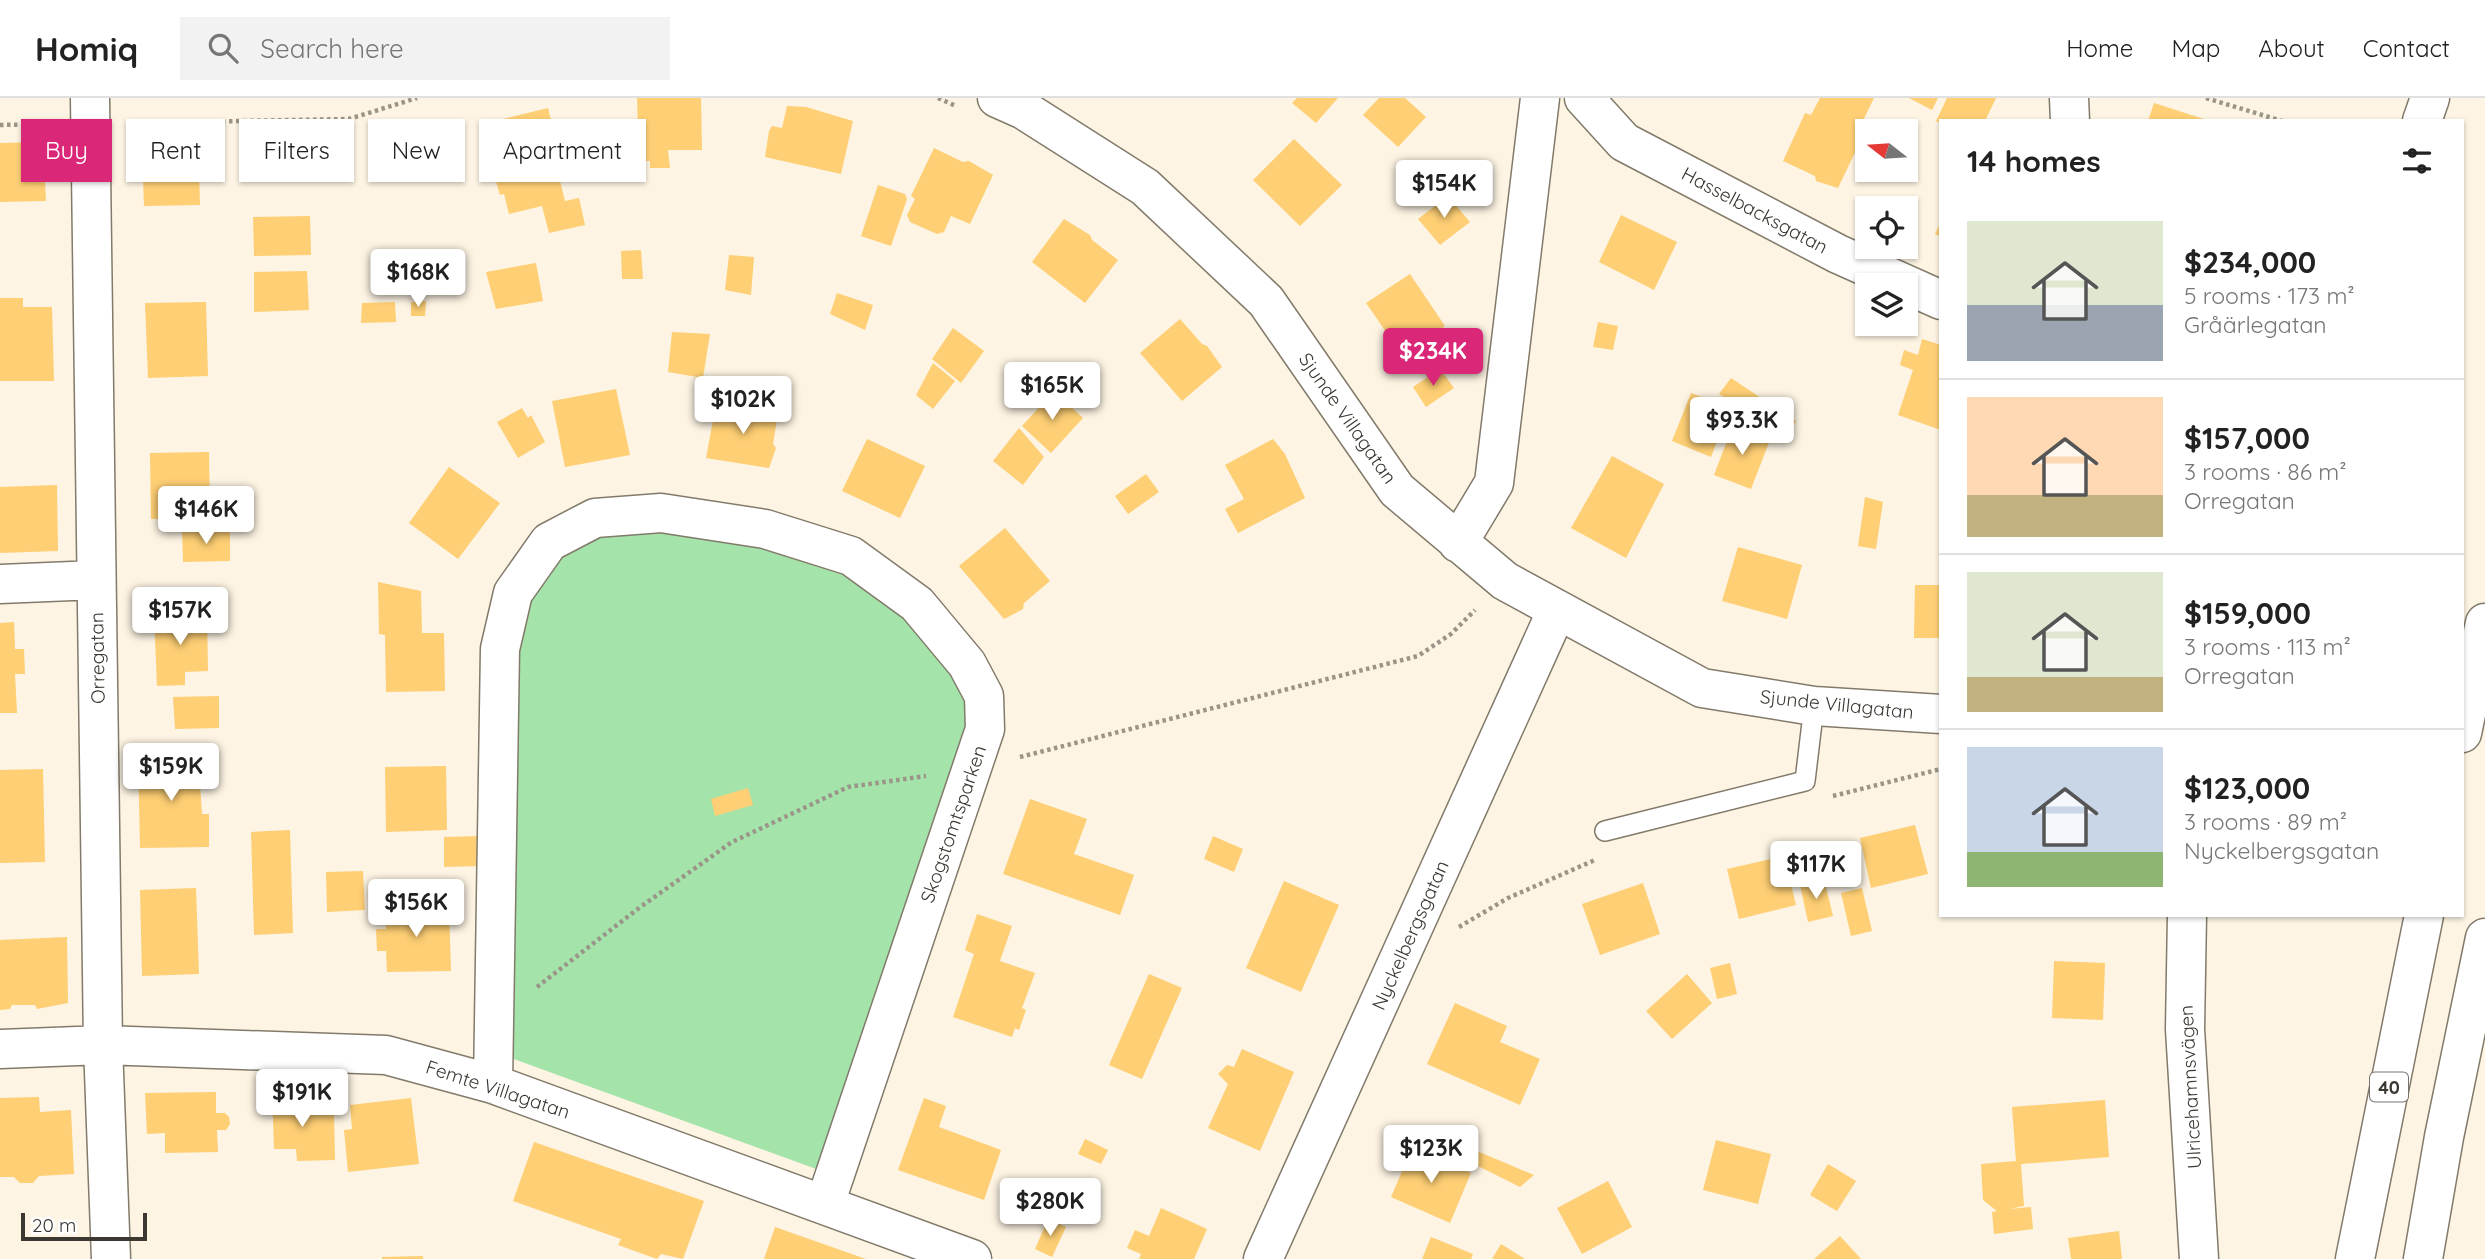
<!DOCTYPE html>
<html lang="en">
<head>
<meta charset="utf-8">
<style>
	:root { --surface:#fff; --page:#f2f2f2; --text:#222; --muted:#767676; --line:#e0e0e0; --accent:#db2777 }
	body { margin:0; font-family:Quicksand,sans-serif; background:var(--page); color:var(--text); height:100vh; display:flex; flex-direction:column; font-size:26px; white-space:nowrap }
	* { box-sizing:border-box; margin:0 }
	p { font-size:23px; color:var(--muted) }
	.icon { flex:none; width:38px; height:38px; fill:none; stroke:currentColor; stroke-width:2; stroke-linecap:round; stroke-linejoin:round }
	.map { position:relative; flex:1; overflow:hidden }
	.drawer { position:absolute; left:1939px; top:21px; width:525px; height:798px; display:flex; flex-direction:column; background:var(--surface); border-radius:0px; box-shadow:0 2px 5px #0004 }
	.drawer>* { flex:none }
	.banner { position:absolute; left:21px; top:21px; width:665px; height:63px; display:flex; gap:14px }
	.needle { width:46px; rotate:287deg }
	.buttons { position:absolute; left:1855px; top:21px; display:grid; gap:14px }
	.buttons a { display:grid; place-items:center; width:63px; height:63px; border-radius:0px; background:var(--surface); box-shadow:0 2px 5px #0004; font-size:35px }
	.scale { position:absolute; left:21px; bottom:18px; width:126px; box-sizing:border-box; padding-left:7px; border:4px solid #3b3731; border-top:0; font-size:19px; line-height:24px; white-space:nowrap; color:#3b3731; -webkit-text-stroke:5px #fff; paint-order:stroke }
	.price { position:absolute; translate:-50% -60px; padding:0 16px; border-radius:7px; background:#fff; color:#222; font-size:23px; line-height:46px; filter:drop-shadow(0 2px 4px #0008) }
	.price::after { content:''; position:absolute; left:50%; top:42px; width:21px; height:16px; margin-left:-10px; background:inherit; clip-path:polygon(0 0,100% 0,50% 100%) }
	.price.on { background:var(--accent); color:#fff }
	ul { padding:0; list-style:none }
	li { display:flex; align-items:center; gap:21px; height:175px; padding:0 28px }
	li+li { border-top:2px solid var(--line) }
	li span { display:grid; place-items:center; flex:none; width:196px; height:140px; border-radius:0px; color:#555 }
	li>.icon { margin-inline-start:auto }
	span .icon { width:84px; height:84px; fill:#fffc; stroke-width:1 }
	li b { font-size:30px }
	h2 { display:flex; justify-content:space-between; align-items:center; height:84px; padding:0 28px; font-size:30px }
	.pill { padding:0 24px; border-radius:0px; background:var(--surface); box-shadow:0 2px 5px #0004; font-size:24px; line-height:63px }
	.pill.on { background:var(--accent); color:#fff }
	header { display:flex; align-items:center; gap:42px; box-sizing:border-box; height:98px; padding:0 35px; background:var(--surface); border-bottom:2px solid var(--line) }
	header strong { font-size:33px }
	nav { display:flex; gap:38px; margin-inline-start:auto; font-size:24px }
	.search { width:490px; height:63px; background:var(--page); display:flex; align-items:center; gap:18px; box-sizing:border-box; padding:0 24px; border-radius:0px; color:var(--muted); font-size:26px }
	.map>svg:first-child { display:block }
	.green { fill:#a4e3aa }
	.building { fill:#fecf74 }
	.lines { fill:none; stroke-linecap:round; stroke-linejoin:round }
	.lane-casing { stroke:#827a6a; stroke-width:22 }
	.street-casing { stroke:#827a6a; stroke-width:41 }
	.highway-casing { stroke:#827a6a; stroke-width:41 }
	.path { stroke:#9b9589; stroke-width:4.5; stroke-dasharray:3.5 3.5; stroke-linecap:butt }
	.lane { stroke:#fff; stroke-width:19 }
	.street { stroke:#fff; stroke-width:38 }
	.highway { stroke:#fff; stroke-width:38 }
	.labels { text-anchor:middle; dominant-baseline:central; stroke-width:7; stroke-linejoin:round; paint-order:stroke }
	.shield { fill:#fff; stroke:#76736f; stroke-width:2 }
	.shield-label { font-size:18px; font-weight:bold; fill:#3b3731 }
	.street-label { font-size:19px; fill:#3b3731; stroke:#fff }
</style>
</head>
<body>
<header>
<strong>Homiq</strong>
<div class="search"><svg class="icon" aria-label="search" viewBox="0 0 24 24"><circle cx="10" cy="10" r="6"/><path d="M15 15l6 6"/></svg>Search here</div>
<nav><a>Home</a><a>Map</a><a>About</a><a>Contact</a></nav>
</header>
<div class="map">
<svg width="2485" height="1161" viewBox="0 0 2485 1161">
	<rect width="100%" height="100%" fill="#fdf4e3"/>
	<path class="green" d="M666 429 843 468 904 514 951 568 966 599 968 630 819 1072 511 960 516 555 528 503 562 456 605 433Z"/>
	<path class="building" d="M637 0H701L702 52H668L670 70H650V63H639Z
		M1297 0H1338L1316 25 1292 5Z
		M1379 0H1405L1426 19 1398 49 1363 17Z
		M1820 0H1874L1855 39 1861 42 1838 90 1816 83 1815 78 1783 63 1805 15 1811 17Z
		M1909 0H1938L1932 12Z
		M1947 0H1996L1985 23H1941V26L1936 23Z
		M2154 5 2207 22V23H2148Z
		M787 8 806 9 853 23 841 76 765 59 769 33 772 28 782 30Z
		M548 10 565 82 560 83 565 103 579 100 585 127 549 135 542 108 509 116 504 96 500 97 495 80 483 26Z
		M198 39 200 107 144 108 142 53 176 52V40Z
		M1294 41 1342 87 1300 128 1253 82Z
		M45 44V64L55 63V84H45L46 103 0 104V45Z
		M934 50 963 64 969 63 993 77 970 126 951 118 944 134 937 136 910 124 907 117 915 101 911 98Z
		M878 87 905 96 907 101 891 148 861 138Z
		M1448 98 1470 124 1440 147 1418 121Z
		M1621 117 1677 144 1654 192 1599 164Z
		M310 118 311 157 254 158 253 119Z
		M1064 121 1090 137 1092 142 1118 162 1085 205 1032 164Z
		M1941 123V139L1935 136Z
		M641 152 643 181H622L621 153Z
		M729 157 754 159 751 197 725 192Z
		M536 165 543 203 496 211 486 174Z
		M307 173 309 212 254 214V174Z
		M1410 176 1445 228 1402 257 1366 205Z
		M837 195 873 207 865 232 830 216Z
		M0 200H23V209H52L54 283H0Z
		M426 203 425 218H411V204Z
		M206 204 208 278 148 280 145 205Z
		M395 204 396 224 361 225 362 205Z
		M1180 221 1202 246 1207 248 1222 269 1182 303 1140 255Z
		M1598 224 1618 228 1613 252 1593 249Z
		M953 230 984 253 961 285 932 261Z
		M672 234 710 236 703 280 668 274Z
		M1922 241 1941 247V332L1898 317 1913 272 1900 267 1904 252 1918 257Z
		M933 265 955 283 933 311 916 297Z
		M1440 271 1454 290 1426 309 1413 289Z
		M1731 280 1796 323 1786 339 1719 296Z
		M616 291 630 357 565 369 552 303Z
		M1054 293 1083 320 1051 355 1022 328Z
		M1691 295 1730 310 1711 359 1672 343Z
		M716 306 778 316 773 346 776 350 769 370 706 360Z
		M522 310 528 320 531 317 545 344 518 360 497 324Z
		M1733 327 1770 342 1751 391 1714 377Z
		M1019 330 1044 359 1023 387 993 363Z
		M867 341 925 368 900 420 842 393Z
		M1273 341 1285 356 1305 400 1238 435 1225 411 1244 401 1225 367Z
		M209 354 210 420 151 421 150 355Z
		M1612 358 1664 386 1626 460 1571 430Z
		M449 369 500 405 458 461 409 425Z
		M1146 376 1159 394 1128 416 1115 398Z
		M57 387 58 453 0 455V389Z
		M1865 399 1883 404 1876 451 1858 448Z
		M1005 430 1050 483 1024 505 1023 511 1004 521 959 468Z
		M230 431V463L183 464 182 433Z
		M1738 449 1802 467 1787 521 1722 503Z
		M378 484 421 493 422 535H444L445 593 386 594 385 537 379 536Z
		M1915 487H1941V540H1914Z
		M207 515 208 573 185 574V587L157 588 154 516Z
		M14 524 15 551H24L25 576H15L17 615H0V525Z
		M219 598V630L175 631 173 599Z
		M191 656V671H199L202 716H209V749L140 750 138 657Z
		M446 668 447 732 386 734 385 669Z
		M43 671 45 764 0 765V672Z
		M748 690 753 707 715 718 711 701Z
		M1030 701 1087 721 1074 756 1134 777 1120 817 1003 776Z
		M1915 727 1928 776 1871 790 1860 740Z
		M290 732 293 835 254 837 251 734Z
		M482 738 483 768 444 769V739Z
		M1213 738 1243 751 1234 774 1204 761Z
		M1784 758 1796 807 1739 821 1727 771Z
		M363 773 365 812 327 814 326 774Z
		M1824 781 1833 818 1808 824 1800 787Z
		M1284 783 1339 807 1301 894 1246 870Z
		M1643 785 1660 836 1600 857 1582 806Z
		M196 790 199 876 142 878 140 792Z
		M1862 790 1872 833 1851 838 1841 795Z
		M449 808 451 873 387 874 386 853H377L376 831H386L385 809Z
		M977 816 1012 828 1000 863 1035 875 1022 910 1026 912 1019 932 1015 930 1012 939 953 919 974 856 965 852Z
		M67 839 68 905 37 911 35 907H12L10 911 0 912V842Z
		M2054 863 2105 865 2103 922 2052 920Z
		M1730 865 1737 896 1717 901 1710 870Z
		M1149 876 1182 890 1142 981 1109 967Z
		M1687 876 1712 905 1672 941 1646 913Z
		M1455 905 1507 928 1500 944 1540 961 1520 1007 1427 966Z
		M1242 951 1294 974 1260 1053 1208 1030 1228 986 1218 976 1227 967 1234 969Z
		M294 990 295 1017 334 1015 335 1062 297 1063 296 1051H274L272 991Z
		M216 994V1015H225L229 1019 230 1026 226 1032H217L218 1054 165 1055V1035L147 1036 145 995Z
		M39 999 40 1014 71 1012 74 1076 39 1078 33 1085H20L14 1079H0V1000Z
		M411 1000 419 1066 348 1074 344 1032 352 1031 350 1007Z
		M924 1000 946 1008 939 1029 1001 1052 984 1102 898 1072Z
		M2105 1002 2109 1059 2021 1066 2024 1108 2009 1111 2031 1109 2033 1131 1994 1136 1992 1114 1997 1113 1983 1102 1981 1066 2016 1063 2012 1009Z
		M1085 1041 1108 1052 1101 1066 1078 1056Z
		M1716 1042 1771 1056 1758 1106 1703 1092Z
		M534 1044 704 1103 683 1161 661 1156 657 1161 618 1147 621 1141 513 1103Z
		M1412 1050 1471 1075 1450 1125 1391 1099Z
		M1477 1053 1534 1077 1520 1089 1472 1065Z
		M1828 1066 1856 1083 1837 1113 1810 1097Z
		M1608 1083 1632 1129 1582 1156 1557 1110Z
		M1056 1097 1067 1102 1061 1115 1050 1110Z
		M1161 1110 1207 1131 1194 1161H1139L1141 1156 1127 1150 1135 1132 1149 1138Z
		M1048 1121 1066 1129 1052 1159 1035 1151Z
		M775 1129 866 1161H764Z
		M2119 1133 2122 1161H2071L2068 1140Z
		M1840 1138 1861 1161H1814Z
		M1431 1139 1473 1156 1471 1161H1422Z
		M1501 1146 1525 1161H1492Z
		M423 1158V1161H382V1159Z"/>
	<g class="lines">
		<defs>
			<path id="lane" d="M1605 733 1805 683 1814 608"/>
			<path id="street" d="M90 0 103 947 111 1161
				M997 0 1024 12 1145 89 1266 203 1397 392 1505 483 1702 590 1814 608 1941 616
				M1584 0 1624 44 1838 156 1941 202
				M2069 0 2070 23
				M2422 23 2430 0
				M1458 445 1494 385 1540 0
				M0 486 96 482
				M2187 817 2185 931 2199 1161
				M0 951 103 947 386 957 493 986 972 1161
				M493 986 500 551 513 495 549 444 595 420 661 415 765 431 851 458 917 506 967 566 984 598 985 631 825 1106
				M1263 1161 1557 512"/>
			<path id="highway" d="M2462 635 2485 525
				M2355 1161 2424 817
				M2423 1161 2444 1039 2485 840"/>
		</defs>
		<use href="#lane" class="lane-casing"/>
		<use href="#street" class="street-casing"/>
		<use href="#highway" class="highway-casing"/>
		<path class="path" d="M938 0 956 8
			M2206 0 2282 23
			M131 25 349 21 417 0
			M0 27 49 26
			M1020 659 1418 558 1451 536 1475 512
			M1833 698 1941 671
			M1459 829 1508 800 1595 762
			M537 889 639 810 732 744 848 689 926 678"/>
		<use href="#lane" class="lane"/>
		<use href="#street" class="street"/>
		<use href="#highway" class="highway"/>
	</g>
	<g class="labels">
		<rect class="shield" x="2370" y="974.5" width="38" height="29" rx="5"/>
		<g class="shield-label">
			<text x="2389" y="989">40</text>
		</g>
		<g class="street-label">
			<text transform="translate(1755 112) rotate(28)">Hasselbacksgatan</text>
			<text transform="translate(1348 320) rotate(55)">Sjunde Villagatan</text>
			<text transform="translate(97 560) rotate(-91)">Orregatan</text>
			<text transform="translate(1837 606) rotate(6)">Sjunde Villagatan</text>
			<text transform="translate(953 726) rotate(-71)">Skogstomtsparken</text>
			<text transform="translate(1410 837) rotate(-66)">Nyckelbergsgatan</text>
			<text transform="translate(2190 989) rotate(-93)">Ulricehamnsvägen</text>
			<text transform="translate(498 991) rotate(18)">Femte Villagatan</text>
		</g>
	</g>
</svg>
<div class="buttons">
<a><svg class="needle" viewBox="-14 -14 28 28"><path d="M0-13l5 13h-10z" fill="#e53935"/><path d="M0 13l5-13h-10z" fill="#767676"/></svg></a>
<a><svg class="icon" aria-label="locate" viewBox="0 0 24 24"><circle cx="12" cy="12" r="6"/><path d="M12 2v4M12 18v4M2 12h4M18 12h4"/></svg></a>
<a><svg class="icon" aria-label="layers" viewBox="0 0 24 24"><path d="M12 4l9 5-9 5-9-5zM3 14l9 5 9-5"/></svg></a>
</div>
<div class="scale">20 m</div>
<b class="price" style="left:1444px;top:122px">$154K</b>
<b class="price" style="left:418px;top:211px">$168K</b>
<b class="price on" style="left:1433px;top:290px">$234K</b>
<b class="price" style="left:1052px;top:324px">$165K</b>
<b class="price" style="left:743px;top:338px">$102K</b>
<b class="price" style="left:1742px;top:359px">$93.3K</b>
<b class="price" style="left:206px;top:448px">$146K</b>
<b class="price" style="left:180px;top:549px">$157K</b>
<b class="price" style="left:171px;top:705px">$159K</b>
<b class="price" style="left:1816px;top:803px">$117K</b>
<b class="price" style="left:416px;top:841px">$156K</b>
<b class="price" style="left:302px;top:1031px">$191K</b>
<b class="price" style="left:1431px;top:1087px">$123K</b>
<b class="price" style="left:1050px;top:1140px">$280K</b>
<div class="banner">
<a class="pill on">Buy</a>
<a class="pill">Rent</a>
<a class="pill">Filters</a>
<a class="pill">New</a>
<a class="pill">Apartment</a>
</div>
<section class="drawer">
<h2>14 homes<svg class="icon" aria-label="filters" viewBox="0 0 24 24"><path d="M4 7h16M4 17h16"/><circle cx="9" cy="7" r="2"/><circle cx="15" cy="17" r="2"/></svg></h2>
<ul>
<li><span style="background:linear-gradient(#dfe7d0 60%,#9aa5b1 0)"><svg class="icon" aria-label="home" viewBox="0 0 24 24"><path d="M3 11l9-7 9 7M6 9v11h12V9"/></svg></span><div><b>$234,000</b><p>5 rooms · 173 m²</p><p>Gråärlegatan</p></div></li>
<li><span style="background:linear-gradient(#ffd9b3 70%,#c2b280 0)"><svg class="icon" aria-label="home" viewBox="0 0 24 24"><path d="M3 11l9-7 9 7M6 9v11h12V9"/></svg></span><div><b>$157,000</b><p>3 rooms · 86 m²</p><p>Orregatan</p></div></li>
<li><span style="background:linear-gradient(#dfe7d0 75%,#c2b280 0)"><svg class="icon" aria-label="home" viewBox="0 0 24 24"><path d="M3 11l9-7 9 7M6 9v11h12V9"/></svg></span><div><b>$159,000</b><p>3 rooms · 113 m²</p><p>Orregatan</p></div></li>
<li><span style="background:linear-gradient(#c9d6e8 75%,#8fb573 0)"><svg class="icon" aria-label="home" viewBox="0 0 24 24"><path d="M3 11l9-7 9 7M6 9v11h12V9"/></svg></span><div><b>$123,000</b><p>3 rooms · 89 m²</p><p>Nyckelbergsgatan</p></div></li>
</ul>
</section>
</div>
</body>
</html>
